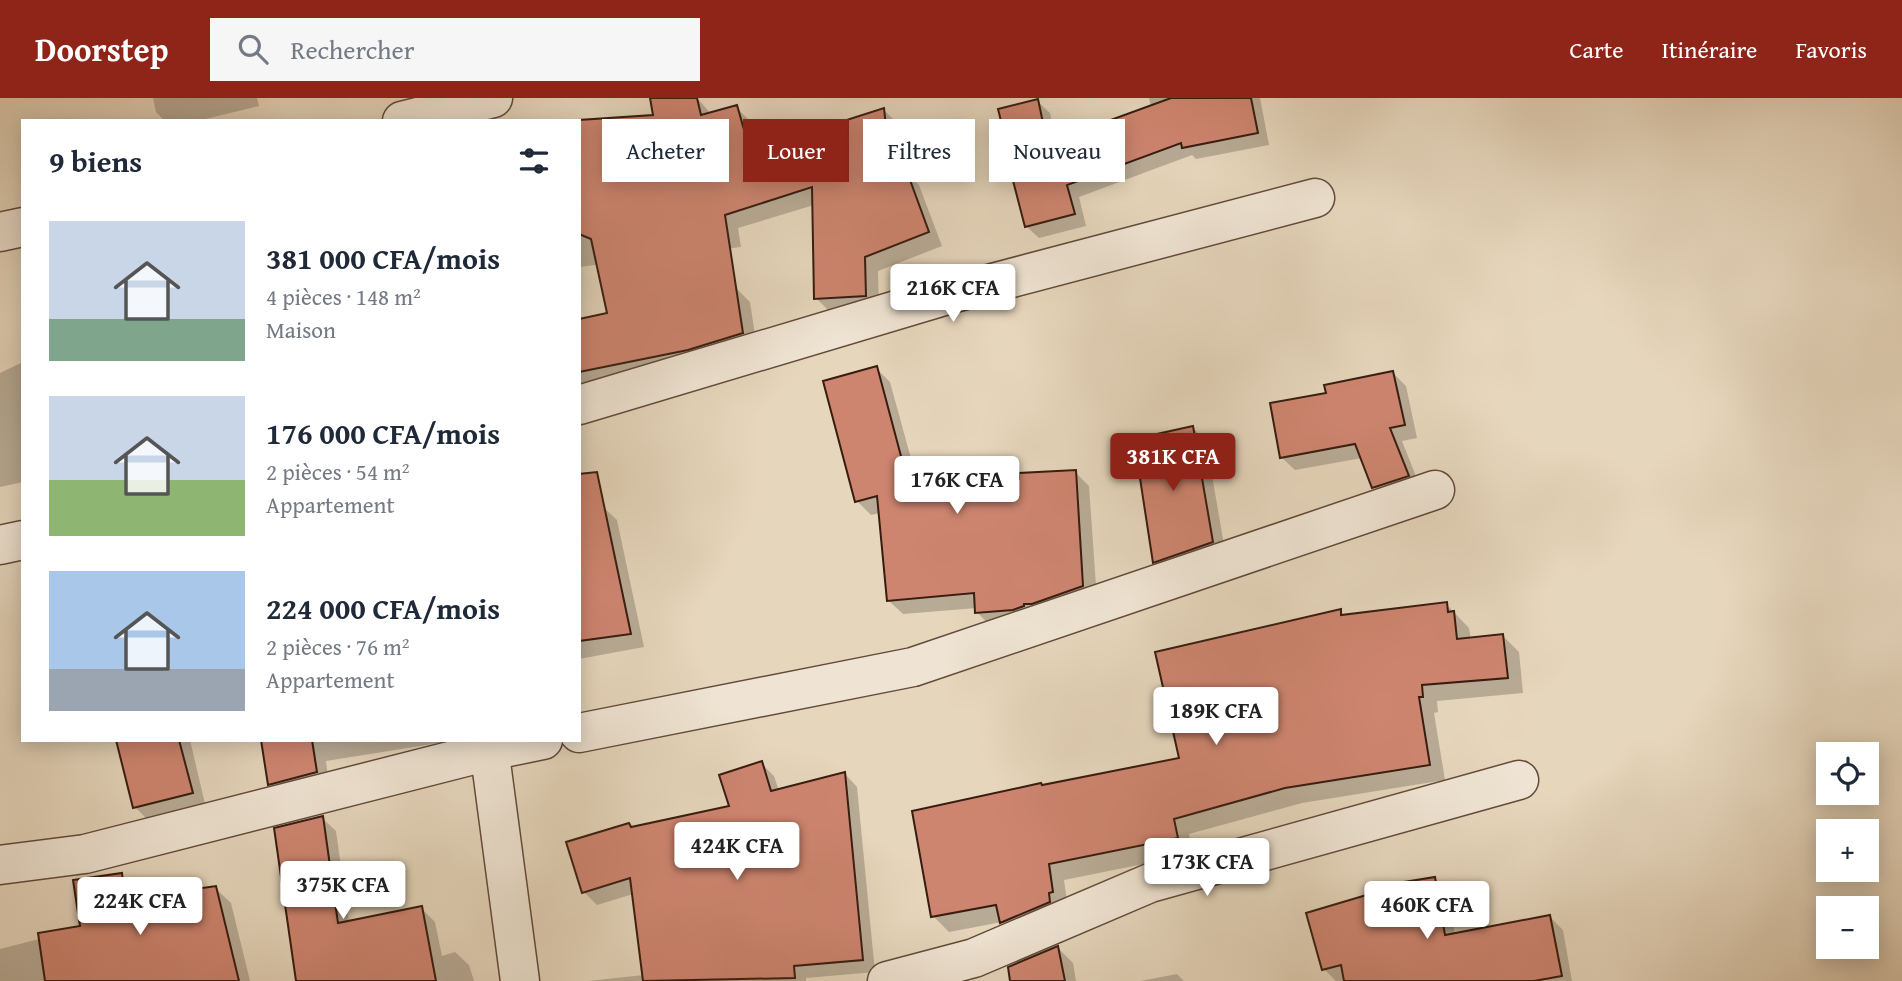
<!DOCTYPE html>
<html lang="fr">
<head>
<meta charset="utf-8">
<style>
	:root { --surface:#fff; --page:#f6f6f7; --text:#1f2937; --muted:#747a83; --accent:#8f2418 }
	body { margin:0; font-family:"Gentium Book Plus",serif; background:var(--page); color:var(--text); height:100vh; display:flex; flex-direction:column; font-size:26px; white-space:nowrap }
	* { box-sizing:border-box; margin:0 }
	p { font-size:23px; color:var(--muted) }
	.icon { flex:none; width:38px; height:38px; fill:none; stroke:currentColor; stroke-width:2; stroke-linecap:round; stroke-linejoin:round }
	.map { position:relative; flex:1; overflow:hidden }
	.drawer { position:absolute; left:21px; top:21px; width:560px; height:623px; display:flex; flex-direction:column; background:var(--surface); border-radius:0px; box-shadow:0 4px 18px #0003 }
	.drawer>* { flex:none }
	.hud { position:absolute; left:602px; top:21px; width:665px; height:63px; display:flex; gap:14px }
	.buttons { position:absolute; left:1816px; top:644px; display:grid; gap:14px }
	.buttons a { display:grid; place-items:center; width:63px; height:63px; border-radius:0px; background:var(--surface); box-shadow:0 4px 18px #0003; font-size:35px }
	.price { position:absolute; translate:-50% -60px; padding:0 16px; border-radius:7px; background:#fff; color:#222; font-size:23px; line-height:46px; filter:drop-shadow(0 2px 4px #0008) }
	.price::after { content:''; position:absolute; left:50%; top:42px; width:21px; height:16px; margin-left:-10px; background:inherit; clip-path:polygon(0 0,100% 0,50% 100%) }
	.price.current { background:var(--accent); color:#fff }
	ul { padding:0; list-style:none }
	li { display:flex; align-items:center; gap:21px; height:175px; padding:0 28px }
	li span { display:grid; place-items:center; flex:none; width:196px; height:140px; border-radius:0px; color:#555 }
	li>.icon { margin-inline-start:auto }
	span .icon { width:84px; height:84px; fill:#fffc; stroke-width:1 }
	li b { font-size:30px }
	h2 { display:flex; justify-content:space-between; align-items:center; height:84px; padding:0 28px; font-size:30px }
	.chip { padding:0 24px; border-radius:0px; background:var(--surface); box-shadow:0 4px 18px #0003; font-size:24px; line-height:63px }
	.chip.current { background:var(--accent); color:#fff }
	header { display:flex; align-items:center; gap:42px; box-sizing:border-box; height:98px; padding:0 35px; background:var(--accent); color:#fff }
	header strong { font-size:33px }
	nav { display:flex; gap:38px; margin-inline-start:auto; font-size:24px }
	.search { width:490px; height:63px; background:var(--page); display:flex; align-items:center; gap:18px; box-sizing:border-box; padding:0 24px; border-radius:0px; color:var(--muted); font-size:26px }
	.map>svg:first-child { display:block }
	.shadow { fill:#0003 }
	.building { fill:#ce8570; stroke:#371c10; stroke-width:2 }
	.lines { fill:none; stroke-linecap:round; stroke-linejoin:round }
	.minor-casing { stroke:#634a3b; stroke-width:41 }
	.minor { stroke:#efe4d3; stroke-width:38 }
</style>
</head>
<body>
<header>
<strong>Doorstep</strong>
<div class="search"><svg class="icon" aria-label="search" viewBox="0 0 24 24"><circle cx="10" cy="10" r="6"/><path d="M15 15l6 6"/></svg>Rechercher</div>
<nav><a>Carte</a><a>Itinéraire</a><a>Favoris</a></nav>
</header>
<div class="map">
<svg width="1902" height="883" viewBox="0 0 1902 883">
	<rect width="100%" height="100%" fill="#e6d6bc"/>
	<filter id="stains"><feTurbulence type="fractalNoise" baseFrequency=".00286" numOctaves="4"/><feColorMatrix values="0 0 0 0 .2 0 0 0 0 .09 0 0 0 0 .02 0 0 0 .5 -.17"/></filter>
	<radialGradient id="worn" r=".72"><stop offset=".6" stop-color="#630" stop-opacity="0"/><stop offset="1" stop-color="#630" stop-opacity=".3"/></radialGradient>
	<path class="shadow" d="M153 0H257L259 8 197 23H165L156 14Z
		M690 0H697L711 16 736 9 750 23 759 52 884 12 897 25 903 74 905 73 919 87 942 148 878 173 879 212 830 214 816 200 814 107 738 130 741 149 579 169V24L656 18Z
		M1149 0H1260L1269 47 1196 61 1192 57 1079 99 1086 128 1039 140 1026 128 1037 3 1050 15 1055 40 1058 43 1151 9Z
		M735 189 750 204 757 250 579 296V223Z
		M23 264V384L0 389V275Z
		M876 270 890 284 920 393 1021 382 1075 374 1089 388 1097 502 991 529 977 514V510L903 516 888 502 880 415 871 417 857 403Z
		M1393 275 1406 288 1417 340 1402 343 1421 391 1387 402 1374 389 1362 360 1295 372 1281 359 1328 296Z
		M1192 329 1206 343 1226 458 1168 478 1154 464Z
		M603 409 617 422 644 549 579 561V414Z
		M1446 506 1469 530 1471 542 1503 538 1519 554 1523 595 1437 603 1438 614 1434 615 1445 682 1302 705 1189 736 1193 756 1064 782 1068 810 1018 840 1002 824 949 834 933 818 1043 689 1181 661 1340 513 1345 518Z
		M118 642H190L206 710 150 724 135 709Z
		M263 642H458L326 663 329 687 283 699 269 686Z
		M761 665 774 678 779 693 845 676 857 689 875 874 806 880V883H588L644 877 633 796 597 807 584 794 632 730 731 710Z
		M322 720 336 733 349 825 421 810 435 824 442 858 455 854 469 867 474 883H298Z
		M121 777 137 792 138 800 215 790 231 805 250 883H0V851L82 830Z
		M1435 781 1448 794 1455 837 1550 819 1563 832 1572 883H1336L1324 871Z
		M1058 850 1073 865 1076 883H1012Z
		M1177 876 1184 883H1140Z"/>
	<path class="building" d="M650 0H697L701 17 737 7 750 53 884 10 891 76 906 71 929 134 865 159 866 198 814 201 812 89 725 117 743 235 688 252 579 274V221L607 215 591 141 579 136V22L653 17Z
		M1171 0H1251L1258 35 1182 50 1181 45 1067 87 1075 116 1025 129 1003 44 1006 43 998 11 1038 1 1046 39 1054 37 1056 42Z
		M877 268 910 392 1019 381V375L1076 372 1083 488 1032 506H1024V508L1013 512 975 515 974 495 887 503 877 398 855 404 823 283Z
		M1393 273 1405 327 1390 330 1409 378 1372 390 1355 346 1280 360 1270 305 1326 295 1324 287Z
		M1193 328 1213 444 1153 465 1134 341Z
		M597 374 631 536 579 543V376Z
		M1447 504 1448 514 1454 513 1457 541 1503 536 1508 580 1422 587 1423 599H1419L1430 667 1285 690 1174 721 1178 740 1049 766 1053 794 1049 795 1050 804 1000 825 996 807 931 819 912 713 1041 685 1042 687 1179 660 1155 554 1341 511V517Z
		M116 642H179L193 695 133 710Z
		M261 642H312L317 674 268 687Z
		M762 663 771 693 845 674 863 862 794 868 795 880 643 883 630 780 582 795 566 744 629 725 631 729 729 708 719 677Z
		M323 718 338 825 422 808 436 883H296L274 730Z
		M122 775 125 801 216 788 239 883H45L38 835 80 828 73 782Z
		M1435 779 1445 837 1550 817 1562 878 1534 883H1344L1341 867 1322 872 1306 815 1380 793 1379 788Z
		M1058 848 1065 883H1010L1008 869Z"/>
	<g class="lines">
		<defs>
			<path id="minor" d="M402 23 493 0
				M0 134 23 129
				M579 307 947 197 1315 100
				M0 447 23 442
				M579 635 913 569 1435 392
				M488 642 520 883
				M0 767 85 756 489 653 543 642
				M887 883 974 860 1150 785 1519 682"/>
		</defs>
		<use href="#minor" class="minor-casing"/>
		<use href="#minor" class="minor"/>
	</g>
	<rect width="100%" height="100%" filter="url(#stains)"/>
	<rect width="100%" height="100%" fill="url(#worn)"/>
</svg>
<div class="buttons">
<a><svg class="icon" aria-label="locate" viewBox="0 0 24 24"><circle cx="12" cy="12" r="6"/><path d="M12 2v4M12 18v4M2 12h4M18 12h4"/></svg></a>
<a>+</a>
<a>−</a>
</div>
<b class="price" style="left:953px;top:226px">216K CFA</b>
<b class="price current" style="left:1173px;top:395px">381K CFA</b>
<b class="price" style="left:957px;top:418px">176K CFA</b>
<b class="price" style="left:1216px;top:649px">189K CFA</b>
<b class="price" style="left:737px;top:784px">424K CFA</b>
<b class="price" style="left:1207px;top:800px">173K CFA</b>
<b class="price" style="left:343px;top:823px">375K CFA</b>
<b class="price" style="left:140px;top:839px">224K CFA</b>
<b class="price" style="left:1427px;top:843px">460K CFA</b>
<div class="hud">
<a class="chip">Acheter</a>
<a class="chip current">Louer</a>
<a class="chip">Filtres</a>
<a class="chip">Nouveau</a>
</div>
<section class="drawer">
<h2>9 biens<svg class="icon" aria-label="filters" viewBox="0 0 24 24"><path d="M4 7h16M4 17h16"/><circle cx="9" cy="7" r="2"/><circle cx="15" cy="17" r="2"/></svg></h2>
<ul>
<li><span style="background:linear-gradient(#c9d6e8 70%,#7fa58c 0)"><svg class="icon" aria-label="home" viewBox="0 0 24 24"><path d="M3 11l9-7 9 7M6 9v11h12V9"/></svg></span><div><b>381 000 CFA/mois</b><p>4 pièces · 148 m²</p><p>Maison</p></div></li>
<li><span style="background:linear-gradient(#c9d6e8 60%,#8fb573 0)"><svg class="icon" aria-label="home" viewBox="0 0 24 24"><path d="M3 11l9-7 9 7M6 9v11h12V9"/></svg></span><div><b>176 000 CFA/mois</b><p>2 pièces · 54 m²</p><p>Appartement</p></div></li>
<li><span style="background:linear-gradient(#a9c7e8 70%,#9aa5b1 0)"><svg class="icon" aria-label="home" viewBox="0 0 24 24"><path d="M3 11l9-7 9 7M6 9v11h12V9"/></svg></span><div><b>224 000 CFA/mois</b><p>2 pièces · 76 m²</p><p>Appartement</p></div></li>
</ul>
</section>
</div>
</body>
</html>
